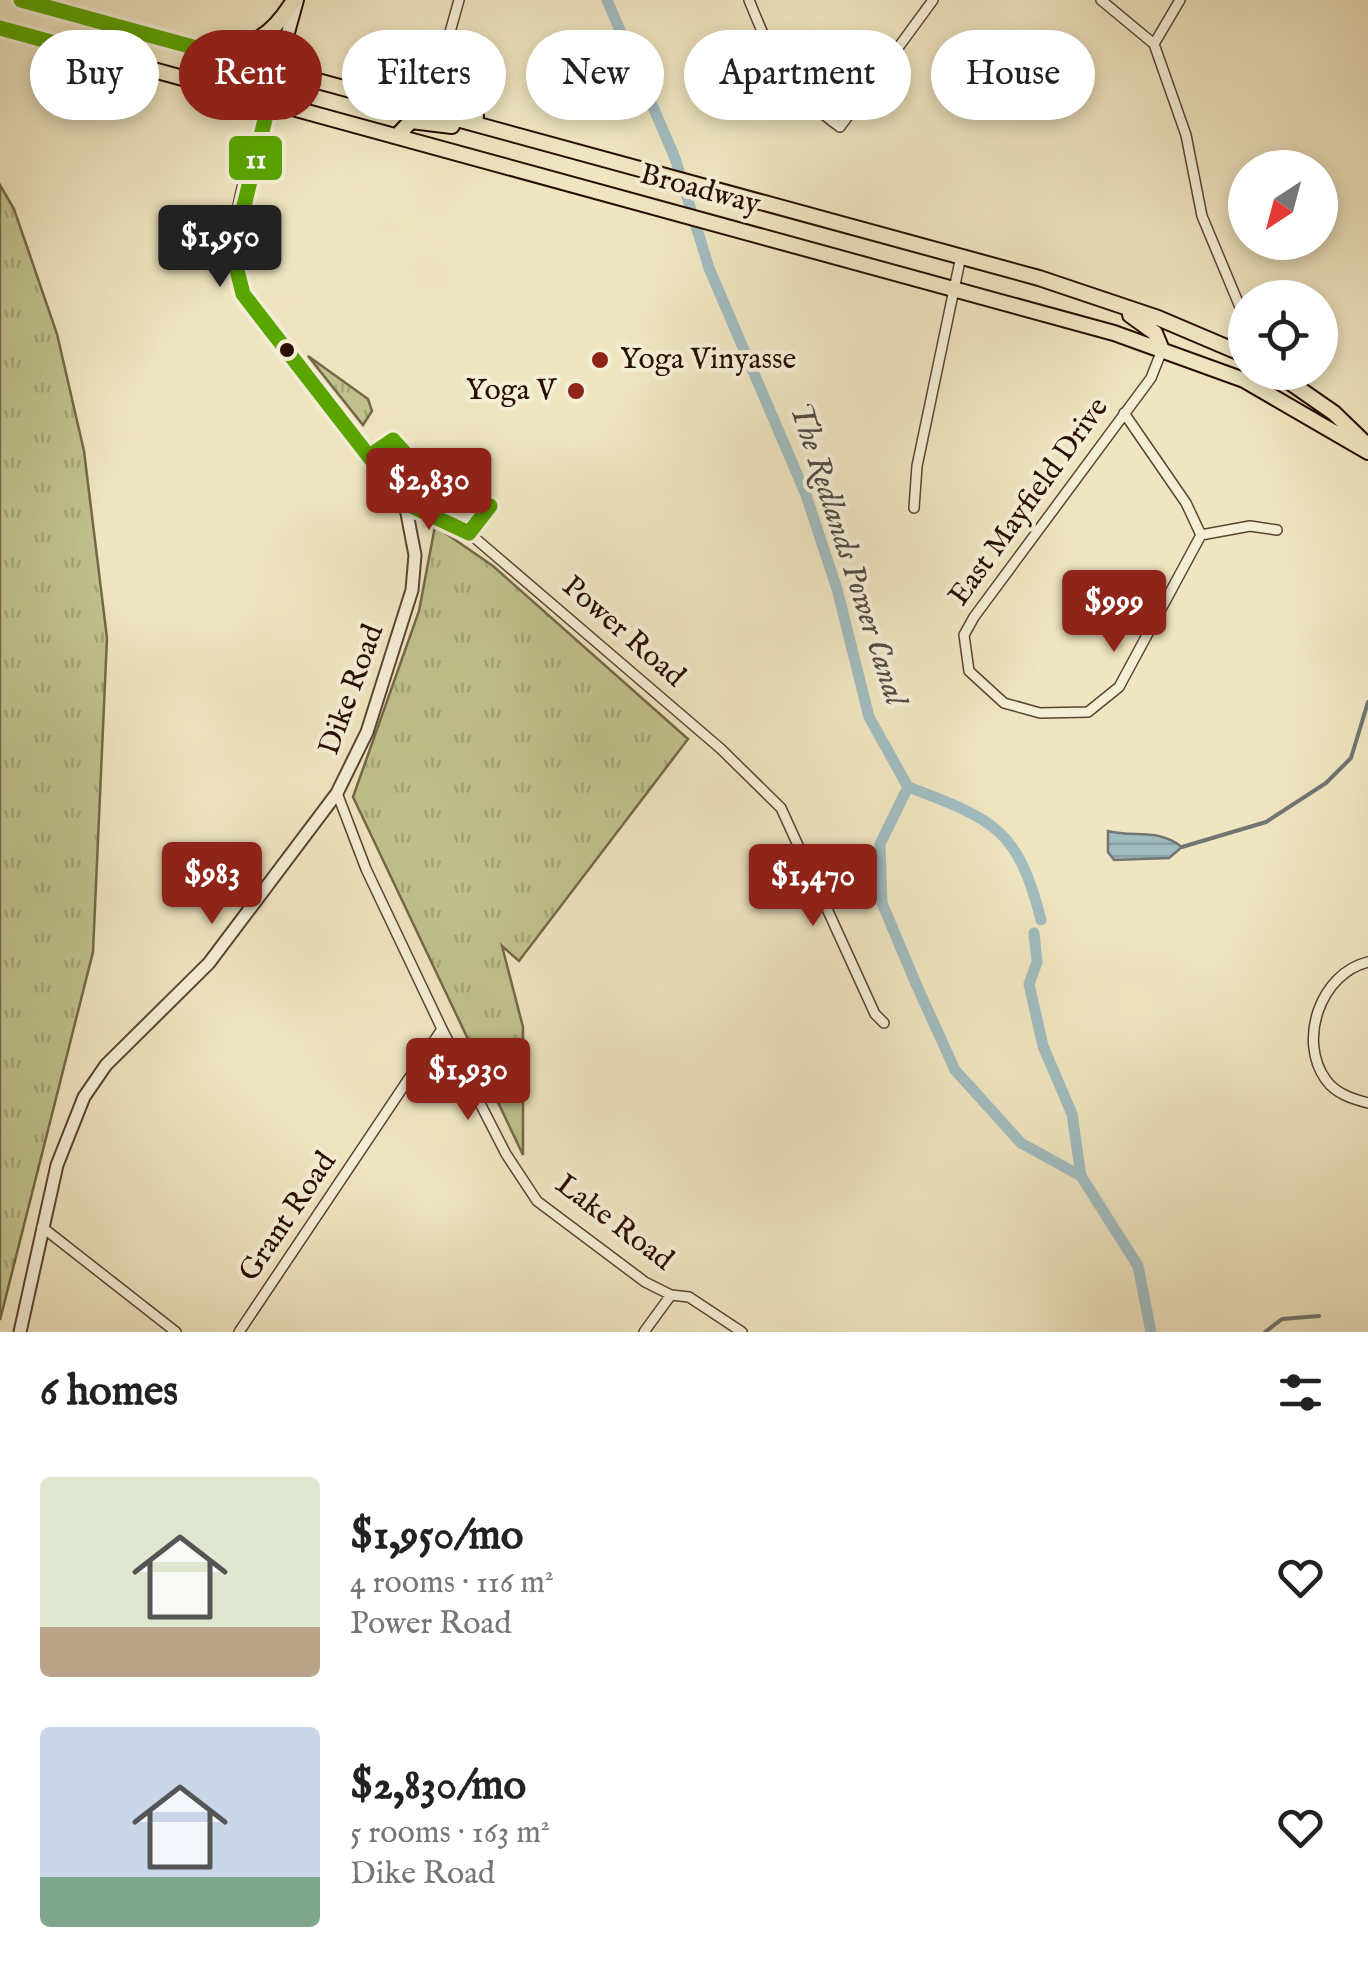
<!DOCTYPE html>
<html lang="en">
<head>
<meta charset="utf-8">
<style>
	:root { --surface:#fff; --page:#f2f2f2; --text:#222; --muted:#767676; --accent:#8f2418 }
	body { margin:0; font-family:"IM FELL English",serif; background:var(--page); color:var(--text); height:100vh; display:flex; flex-direction:column; font-size:38px; white-space:nowrap }
	* { box-sizing:border-box; margin:0 }
	p { font-size:32px; color:var(--muted) }
	.icon { flex:none; width:55px; height:55px; fill:none; stroke:currentColor; stroke-width:2; stroke-linecap:round; stroke-linejoin:round }
	.map { position:relative; height:1332px; overflow:hidden }
	.details { display:flex; flex-direction:column; background:var(--surface); flex:1 }
	.details>* { flex:none }
	.top-card { position:absolute; left:30px; top:30px; width:1310px; height:90px; display:flex; gap:20px }
	.needle { width:65px; rotate:216deg }
	.fabs { position:absolute; left:1228px; top:150px; display:grid; gap:20px }
	.fabs a { display:grid; place-items:center; width:110px; height:110px; border-radius:50%; background:var(--surface); box-shadow:0 5px 15px #0003; font-size:50px }
	.price { position:absolute; translate:-50% -85px; padding:0 22px; border-radius:10px; background:var(--accent); color:#fff; font-size:32px; line-height:65px; filter:drop-shadow(0 2px 5px #0008) }
	.price::after { content:''; position:absolute; left:50%; top:60px; width:30px; height:22px; margin-left:-15px; background:inherit; clip-path:polygon(0 0,100% 0,50% 100%) }
	.price.current { background:#222; color:#fff }
	ul { padding:0; list-style:none }
	li { display:flex; align-items:center; gap:30px; height:250px; padding:0 40px }
	li span { display:grid; place-items:center; flex:none; width:280px; height:200px; border-radius:10px; color:#555 }
	li>.icon { margin-inline-start:auto }
	span .icon { width:120px; height:120px; fill:#fffc; stroke-width:1 }
	li b { font-size:42px }
	h2 { display:flex; justify-content:space-between; align-items:center; height:120px; padding:0 40px; font-size:42px }
	.pill { padding:0 35px; border-radius:45px; background:var(--surface); box-shadow:0 5px 15px #0003; font-size:35px; line-height:90px }
	.pill.current { background:var(--accent); color:#fff }
	.map>svg:first-child { display:block }
	.grass { fill:url(#grass-tufts); stroke:#746848; stroke-width:2.5 }
	.water { fill:url(#water-rules); stroke:#717674; stroke-width:2.5 }
	.lines { fill:none; stroke-linecap:round; stroke-linejoin:round }
	.stream { stroke:#717674; stroke-width:4 }
	.canal { stroke:#a1bcbf; stroke-width:11 }
	.minor-casing { stroke:#5a4432; stroke-width:12 }
	.tertiary-casing { stroke:#5a4432; stroke-width:15 }
	.secondary-casing { stroke:#280e03; stroke-width:16 }
	.primary-casing { stroke:#280e03; stroke-width:18 }
	.minor { stroke:#f5eed6; stroke-width:9 }
	.tertiary { stroke:#f5eed6; stroke-width:11 }
	.secondary { stroke:#f5eed6; stroke-width:12 }
	.primary { stroke:#efe5c0; stroke-width:14 }
	.bus-1-casing { stroke:#f5eed6; stroke-width:22 }
	.bus-1 { stroke:#5aa601; stroke-width:15 }
	.bus-dot { fill:#280e03; stroke:#f5eed6; stroke-width:4 }
	.poi-dot { fill:#8f2418; stroke:#f5eed6; stroke-width:4 }
	.labels { text-anchor:middle; dominant-baseline:central; stroke-width:8; stroke-linejoin:round; paint-order:stroke }
	.street-label { font-size:30px; fill:#280e03; stroke:#f5eed6 }
	.poi-label { font-size:30px; fill:#280e03; stroke:#f5eed6; text-anchor:start }
	.water-label { font-size:32px; font-style:italic; fill:#524b45; stroke:#f5eed6 }
	.line-badge { stroke:#f5eed6; stroke-width:4 }
	.badge-label { font-size:28px; text-anchor:middle; font-weight:bold; fill:#fff }
</style>
</head>
<body>
<div class="map">
<svg width="1368" height="1332" viewBox="0 0 1368 1332">
	<defs>
		<pattern id="grass-tufts" width="24" height="20" patternUnits="userSpaceOnUse" patternTransform="scale(2.5)"><rect width="24" height="20" fill="#c0c28d"/><path d="M3 7l-1-3M5 7V3M7 7l1-3M15 17l-1-3M17 17v-4M19 17l1-3" fill="none" stroke="#a5a678"/></pattern>
		<pattern id="water-rules" width="6" height="5" patternUnits="userSpaceOnUse" patternTransform="scale(2.5)"><rect width="6" height="5" fill="#a1bcbf"/><path d="M0 2.5h6" fill="none" stroke="#8ba0a2"/></pattern>
	</defs>
	<rect width="100%" height="100%" fill="#efe5c0"/>
	<filter id="stains"><feTurbulence type="fractalNoise" baseFrequency=".002" numOctaves="4"/><feColorMatrix values="0 0 0 0 .2 0 0 0 0 .09 0 0 0 0 .02 0 0 0 .5 -.17"/></filter>
	<radialGradient id="worn" r=".72"><stop offset=".6" stop-color="#630" stop-opacity="0"/><stop offset="1" stop-color="#630" stop-opacity=".3"/></radialGradient>
	<path class="grass" d="M0 185 14 209 57 334 84 451 107 638 93 952 0 1320Z
		M308 356 368 399 372 411 363 425Z
		M435 526 493 566 688 739 519 961 502 946 523 1027V1155L353 797 419 611Z"/>
	<path class="water" d="M1108 831C1135 838 1158 828 1182 847L1169 858 1114 860 1108 852Z"/>
	<g class="lines">
		<path class="stream" d="M1182 847 1266 822 1326 783 1351 758 1368 702
			M1265 1332 1282 1319 1319 1316"/>
		<path class="canal" d="M607 0 675 158 709 268 806 495 837 589 869 717 908 787C993 819 1018 828 1041 920
			M908 787 880 844 882 903 916 984 955 1070 1021 1143 1081 1176 1138 1266 1151 1332
			M1034 933 1037 962 1029 984 1043 1046 1072 1114 1081 1176"/>
		<defs>
			<path id="minor" d="M749 0C774 61 784 87 840 127L933 0
				M1101 0 1154 44 1186 135 1202 216 1245 319
				M1154 44 1180 0
				M438 75 459 0
				M1162 350 1151 378 974 617 964 635 969 671 1004 703 1040 713 1088 712 1119 687 1201 535
				M1238 351 1245 328
				M1124 413 1186 503 1201 535
				M405 503 469 533 721 749 781 808 875 1014 884 1023
				M914 508 917 466 961 256
				M1201 535 1250 526 1277 530
				M337 793 366 869 442 1029 506 1154 537 1201 645 1282 671 1295 689 1297 742 1332
				M1368 962C1321 973 1297 1040 1326 1080 1336 1094 1353 1099 1368 1103
				M42 1227 176 1332
				M239 1332 442 1029
				M644 1332 671 1295"/>
			<path id="tertiary" d="M20 1332 57 1165 84 1097 106 1065 209 963 337 793 367 732 412 590 415 555 405 503 251 306C213 249 253 161 269 102"/>
			<path id="secondary" d="M269 102 297 0"/>
			<path id="primary" d="M21 0 1039 278 1158 318 1245 355
				M0 28 1114 333 1244 380 1368 452
				M210 44C252 50 272 36 294 0
				M438 75 450 102 476 116
				M401 99 422 96 438 75
				M397 136 411 121 452 126
				M1130 315 1155 333 1162 350
				M1275 372 1334 413 1364 442"/>
		</defs>
		<use href="#minor" class="minor-casing"/>
		<use href="#tertiary" class="tertiary-casing"/>
		<use href="#secondary" class="secondary-casing"/>
		<use href="#primary" class="primary-casing"/>
		<use href="#minor" class="minor"/>
		<use href="#tertiary" class="tertiary"/>
		<use href="#secondary" class="secondary"/>
		<use href="#primary" class="primary"/>
		<defs>
			<path id="bus-1" d="M21 0 277 70 236 239 235 262 243 294 405 503 469 533 490 506 432 483 393 440 371 455
				M0 28 95 54"/>
		</defs>
		<use href="#bus-1" class="bus-1-casing"/>
		<use href="#bus-1" class="bus-1"/>
	</g>
	<circle class="bus-dot" cx="287" cy="350" r="9"/>
	<g class="poi-dot">
		<circle cx="600" cy="360" r="10"/>
		<circle cx="576" cy="391" r="10"/>
	</g>
	<g class="labels">
		<g class="street-label">
			<text transform="translate(700 190) rotate(15)">Broadway</text>
			<text transform="translate(1029 502) rotate(-54)">East Mayfield Drive</text>
			<text transform="translate(623 632) rotate(41)">Power Road</text>
			<text transform="translate(352 690) rotate(-70)">Dike Road</text>
			<text transform="translate(288 1217) rotate(-56)">Grant Road</text>
			<text transform="translate(614 1223) rotate(37)">Lake Road</text>
		</g>
		<g class="poi-label">
			<text x="620" y="360">Yoga Vinyasse</text>
			<text x="556" y="391" text-anchor="end">Yoga V</text>
		</g>
		<g class="water-label">
			<text transform="translate(847 554) rotate(72)">The Redlands Power Canal</text>
		</g>
	</g>
	<rect class="line-badge" x="227" y="134" width="57" height="48" rx="10" fill="#5aa601"/>
	<g class="badge-label">
		<text x="256" y="168">11</text>
	</g>
	<rect width="100%" height="100%" filter="url(#stains)"/>
	<rect width="100%" height="100%" fill="url(#worn)"/>
</svg>
<div class="fabs">
<a><svg class="needle" viewBox="-14 -14 28 28"><path d="M0-13l5 13h-10z" fill="#e53935"/><path d="M0 13l5-13h-10z" fill="#767676"/></svg></a>
<a><svg class="icon" aria-label="locate" viewBox="0 0 24 24"><circle cx="12" cy="12" r="6"/><path d="M12 2v4M12 18v4M2 12h4M18 12h4"/></svg></a>
</div>
<b class="price current" style="left:220px;top:290px">$1,950</b>
<b class="price" style="left:429px;top:533px">$2,830</b>
<b class="price" style="left:1114px;top:655px">$999</b>
<b class="price" style="left:212px;top:927px">$983</b>
<b class="price" style="left:813px;top:929px">$1,470</b>
<b class="price" style="left:468px;top:1123px">$1,930</b>
<div class="top-card">
<a class="pill">Buy</a>
<a class="pill current">Rent</a>
<a class="pill">Filters</a>
<a class="pill">New</a>
<a class="pill">Apartment</a>
<a class="pill">House</a>
</div>
</div>
<section class="details">
<h2>6 homes<svg class="icon" aria-label="filters" viewBox="0 0 24 24"><path d="M4 7h16M4 17h16"/><circle cx="9" cy="7" r="2"/><circle cx="15" cy="17" r="2"/></svg></h2>
<ul>
<li><span style="background:linear-gradient(#dfe7d0 75%,#b9a48a 0)"><svg class="icon" aria-label="home" viewBox="0 0 24 24"><path d="M3 11l9-7 9 7M6 9v11h12V9"/></svg></span><div><b>$1,950/mo</b><p>4 rooms · 116 m²</p><p>Power Road</p></div><svg class="icon" aria-label="heart" viewBox="0 0 24 24"><path d="M12 20l-8-8c-3-5 5-10 8-4 3-6 11-1 8 4z"/></svg></li>
<li><span style="background:linear-gradient(#c9d6e8 75%,#7fa58c 0)"><svg class="icon" aria-label="home" viewBox="0 0 24 24"><path d="M3 11l9-7 9 7M6 9v11h12V9"/></svg></span><div><b>$2,830/mo</b><p>5 rooms · 163 m²</p><p>Dike Road</p></div><svg class="icon" aria-label="heart" viewBox="0 0 24 24"><path d="M12 20l-8-8c-3-5 5-10 8-4 3-6 11-1 8 4z"/></svg></li>
</ul>
</section>
</body>
</html>
